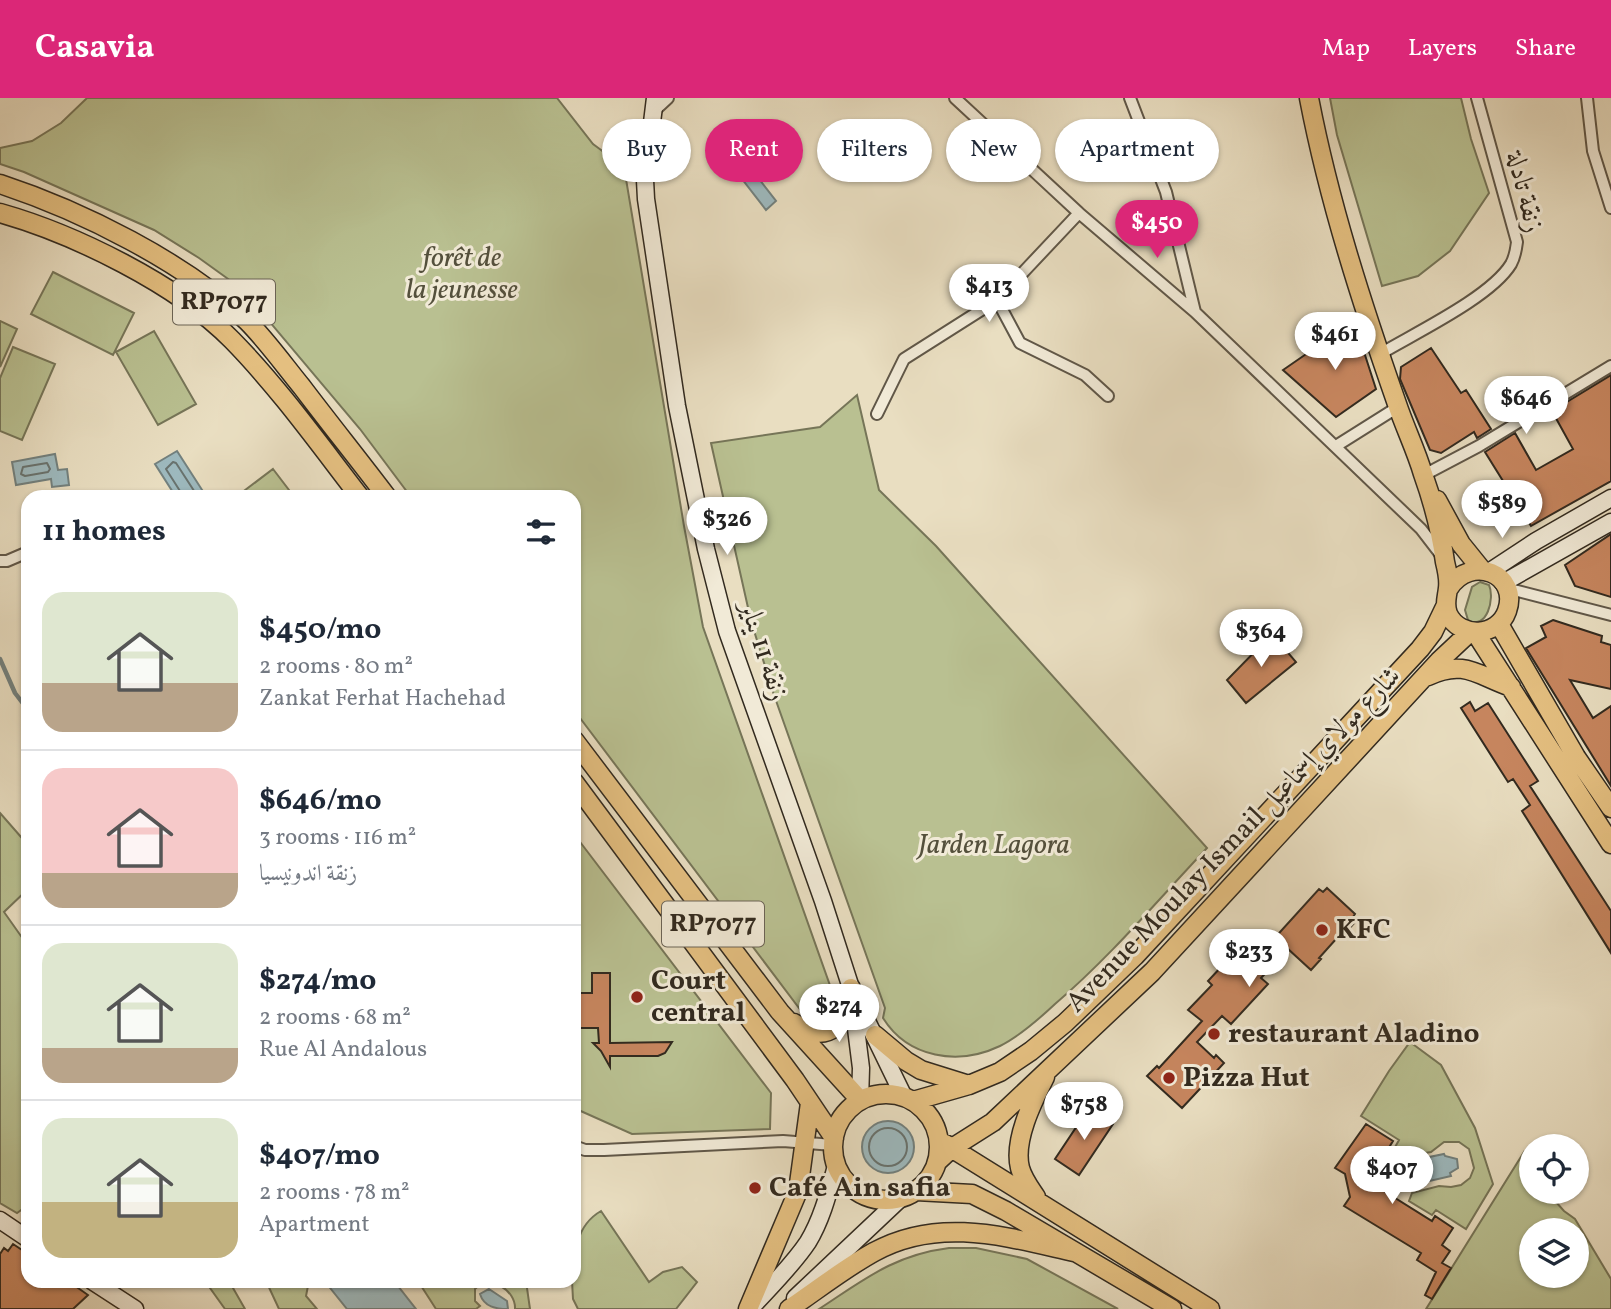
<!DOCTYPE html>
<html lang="en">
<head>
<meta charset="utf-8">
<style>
	:root { --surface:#fff; --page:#f2f2f3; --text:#1f2937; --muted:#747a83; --line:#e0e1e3; --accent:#db2777 }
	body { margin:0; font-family:Vollkorn,Amiri,serif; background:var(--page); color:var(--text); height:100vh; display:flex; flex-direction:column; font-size:26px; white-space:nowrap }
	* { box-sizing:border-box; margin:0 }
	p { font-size:23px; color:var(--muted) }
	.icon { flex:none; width:38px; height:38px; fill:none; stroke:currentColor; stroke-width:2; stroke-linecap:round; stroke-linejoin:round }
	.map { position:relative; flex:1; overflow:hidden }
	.panel { position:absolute; left:21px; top:392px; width:560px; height:798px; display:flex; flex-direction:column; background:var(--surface); border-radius:21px; box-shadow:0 2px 5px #0004 }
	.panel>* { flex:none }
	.banner { position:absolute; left:602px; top:21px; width:665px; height:63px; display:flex; gap:14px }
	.controls { position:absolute; left:1519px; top:1036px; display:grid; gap:14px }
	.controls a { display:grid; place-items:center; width:70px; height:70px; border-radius:50%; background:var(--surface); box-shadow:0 2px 5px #0004; font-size:35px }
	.price { position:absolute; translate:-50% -60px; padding:0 16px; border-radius:24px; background:#fff; color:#222; font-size:23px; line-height:46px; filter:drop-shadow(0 2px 4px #0008) }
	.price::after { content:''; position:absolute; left:50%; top:42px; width:21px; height:16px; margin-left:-10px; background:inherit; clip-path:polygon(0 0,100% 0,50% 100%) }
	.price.selected { background:var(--accent); color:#fff }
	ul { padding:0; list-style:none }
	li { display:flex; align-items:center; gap:21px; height:175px; padding:0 21px }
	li+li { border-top:2px solid var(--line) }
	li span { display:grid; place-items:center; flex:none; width:196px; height:140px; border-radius:21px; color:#555 }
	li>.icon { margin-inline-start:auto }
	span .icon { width:84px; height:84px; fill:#fffc; stroke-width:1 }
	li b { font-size:30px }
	h2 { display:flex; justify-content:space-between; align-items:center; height:84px; padding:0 21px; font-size:30px }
	.pill { padding:0 24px; border-radius:32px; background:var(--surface); box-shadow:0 2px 5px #0004; font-size:24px; line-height:63px }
	.pill.selected { background:var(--accent); color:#fff }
	header { display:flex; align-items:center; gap:42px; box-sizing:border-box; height:98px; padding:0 35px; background:var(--accent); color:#fff }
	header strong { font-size:33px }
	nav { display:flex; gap:38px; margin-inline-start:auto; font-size:24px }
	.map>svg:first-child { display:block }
	.green { fill:#b9c091; stroke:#767558; stroke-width:2; fill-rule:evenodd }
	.water { fill:#9db9be; stroke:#72807e; stroke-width:2 }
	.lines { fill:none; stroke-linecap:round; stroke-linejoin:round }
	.shore { stroke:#68726e; stroke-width:2 }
	.stream { stroke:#72807e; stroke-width:4.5 }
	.building { fill:#c6855e; stroke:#322a1f; stroke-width:2 }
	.street-casing { stroke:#605748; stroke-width:14 }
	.secondary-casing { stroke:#322a1f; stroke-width:19 }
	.primary-casing { stroke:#322a1f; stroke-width:21 }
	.street { stroke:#f1ead7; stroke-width:10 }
	.secondary { stroke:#f1ead7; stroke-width:16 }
	.primary { stroke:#e4bf80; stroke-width:18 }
	.poi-dot { fill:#8f2418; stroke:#f1ead7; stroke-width:2.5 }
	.labels { text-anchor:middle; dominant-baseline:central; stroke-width:6; stroke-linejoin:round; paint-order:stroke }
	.shield { fill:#f1ead7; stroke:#6b6456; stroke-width:2 }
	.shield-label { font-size:26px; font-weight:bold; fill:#322a1f }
	.street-label { font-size:28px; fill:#322a1f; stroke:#f1ead7 }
	.park-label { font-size:28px; font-style:italic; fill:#54503c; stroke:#f1ead7 }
	.poi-label { font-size:28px; font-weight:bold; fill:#322a1f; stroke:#f1ead7; text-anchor:start }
</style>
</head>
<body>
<header>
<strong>Casavia</strong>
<nav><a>Map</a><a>Layers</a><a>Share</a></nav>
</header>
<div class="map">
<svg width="1611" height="1211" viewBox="0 0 1611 1211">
	<rect width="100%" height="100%" fill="#e9dec1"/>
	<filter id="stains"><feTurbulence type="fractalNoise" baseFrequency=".00286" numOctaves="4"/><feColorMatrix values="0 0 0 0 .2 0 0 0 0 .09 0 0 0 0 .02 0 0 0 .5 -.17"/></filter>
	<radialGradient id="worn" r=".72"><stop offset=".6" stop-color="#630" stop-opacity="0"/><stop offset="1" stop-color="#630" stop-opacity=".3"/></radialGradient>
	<path class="green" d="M87 0H557L593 46 624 69 684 428 703 529 833 896C832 914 818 922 802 914L574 612V399H411L360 331 242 191 199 160 154 132 24 74 0 66V50L32 43 61 25Z
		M1330 0H1461L1471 41 1489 95 1450 153 1418 178 1382 188 1337 37Z
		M53 174 134 215 113 257 31 216Z
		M0 223 17 231 0 269Z
		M154 233 196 306 158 327 116 254Z
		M13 249 55 266 22 342 0 333V280Z
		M857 297 879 392 936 448 1207 750C1157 803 1110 859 1055 906 1039 921 1020 938 1000 948 958 968 908 960 883 920L885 910 774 597 751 523 711 345 820 329Z
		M273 371 292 396 287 399H236Z
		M1480 484 1489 487C1495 500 1487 533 1468 522L1465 512 1472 489Z
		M0 715 28 747V791L4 814 28 848V1107L17 1115 0 1105Z
		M574 736 771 995 770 1031 632 1036 574 1010Z
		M1410 944 1441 967 1475 1030 1493 1086 1466 1131 1436 1112 1432 1117 1409 1103 1412 1095 1439 1088 1451 1089 1461 1087 1470 1080 1474 1070 1469 1051 1459 1044H1444L1431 1054 1413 1057 1403 1072 1392 1066 1394 1063 1389 1060 1399 1042 1361 1018 1389 973Z
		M1524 1054 1531 1066V1094H1547L1564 1113 1575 1121 1611 1181V1211H1426ZM1531 1132H1577V1178H1531Z
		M601 1113 649 1184 663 1174 682 1169 697 1184 676 1211H578L573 1201 572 1183H574C574 1156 575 1128 601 1113Z
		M949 1150H976L1027 1161 1118 1211H819C865 1181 894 1157 949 1150Z
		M205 1183H229L245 1211H225Z
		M266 1183H309L306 1198 317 1211H279Z
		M418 1183H526L530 1211H515C516 1192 490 1176 475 1191V1203L480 1208 476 1211H436Z"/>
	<path class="water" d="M749 68 776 103 766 112 739 77Z
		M177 353 206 398 205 399H176L155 366Z
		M55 356 58 372 67 371 69 387 52 389 51 381 16 387 12 364Z
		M862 1049a26 26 0 1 1 52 0a26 26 0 1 1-52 0Z
		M1444 1056 1445 1058 1457 1061 1458 1070 1450 1075 1451 1078 1421 1085 1408 1076 1415 1062Z
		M330 1183H394L416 1211H347L327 1186Z
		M489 1191 507 1203 508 1211C496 1211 484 1209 480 1196Z"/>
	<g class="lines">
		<path class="shore" d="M47 365 50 371 48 374 25 378 21 376 23 369Z
			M181 399 180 393 166 371 173 364 176 365 198 399
			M869 1049a19 19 0 1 1 38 0a19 19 0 1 1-38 0Z"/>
		<path class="stream" d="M0 561 15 595 28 612"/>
	</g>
	<path class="building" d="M1354 223 1376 291 1336 319 1283 272Z
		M1431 250 1461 295 1466 292 1491 331 1477 340 1474 334 1441 355 1430 352 1400 281 1401 269Z
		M1611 277V383L1531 428 1485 354 1515 335 1536 372 1573 351 1552 313Z
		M1611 436V499L1575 488 1565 467Z
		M1553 522 1602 538 1601 544 1611 547V591L1570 582 1593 620 1611 608V688L1526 550 1546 539 1541 528Z
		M1272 536 1296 564 1246 605 1227 582Z
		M1470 604 1475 613 1488 605 1538 683 1530 688 1611 813V855L1522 713 1530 707 1513 681 1508 684 1461 610Z
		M1327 790 1355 816 1353 819 1357 822 1347 833 1345 831 1319 860 1321 861 1311 872 1288 851 1261 880 1268 886 1231 926 1222 918 1197 944 1214 960 1216 957 1224 965 1182 1010 1147 978 1157 968 1159 970 1202 923 1188 912 1212 887 1208 883 1222 868 1228 874 1260 839 1265 844 1268 841 1271 844 1319 791 1323 794Z
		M592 875H610V945L672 944 665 955 658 958H610V969L601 953 593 945H599L598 930H574V895H592Z
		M1089 1010 1113 1026 1079 1077 1055 1061Z
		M1366 1026 1393 1043 1368 1083 1432 1123 1435 1118 1453 1130 1442 1147 1450 1153 1442 1165 1451 1170 1432 1201 1425 1197 1436 1174 1417 1162 1421 1155 1344 1108 1350 1099 1345 1076 1335 1070Z
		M13 1146 28 1156V1183H68L88 1197 73 1211H0V1156L4 1150 8 1153Z"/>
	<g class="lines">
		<defs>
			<path id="street" d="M955 0 1079 115 1195 214 1421 431 1441 457
				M1130 0 1166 94 1195 214
				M1587 0 1593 53 1611 110
				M654 13 668 0
				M997 202 1020 245 1085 277 1108 298
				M1380 256C1415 235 1491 199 1511 166 1515 159 1516 152 1517 144L1477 0
				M877 316 904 261 997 202 1079 115
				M1336 348 1398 309
				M1424 377 1479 348 1611 268
				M0 463H7L28 454
				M1506 490 1611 517
				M574 1048 585 1052H604L783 1043 833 1047"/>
			<path id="secondary" d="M655 0 645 82 646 101 677 308 706 451 727 533 823 803 851 890 904 999
				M1489 474 1536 443 1611 400
				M1503 485 1611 424
				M852 899 861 970 860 1002
				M0 1122 28 1141
				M92 1183 135 1211
				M795 1200 901 1100
				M751 1210C770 1189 792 1168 808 1144 822 1121 829 1093 836 1068"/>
			<path id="primary" d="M1309 0C1329 104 1362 206 1397 306 1405 330 1416 352 1423 376 1433 404 1441 435 1445 464 1447 472 1449 482 1448 490 1447 500 1444 506 1448 516 1460 541 1498 539 1507 513 1520 476 1471 456 1449 490
				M0 86C82 113 184 164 247 223 267 243 284 267 302 289 330 326 359 362 387 399
				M0 115C74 136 177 186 232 242 279 290 319 346 360 399
				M1437 402 1461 446 1482 472
				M1499 526 1576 659 1611 710
				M1475 534 1611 746
				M1428 578C1464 561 1477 577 1511 589
				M574 642 780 914 860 1002
				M574 684 795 982 834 1040
				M794 925C831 949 846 924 851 890
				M875 937 906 963 921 972 969 987
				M833 1049a53 53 0 1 1 106 0a53 53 0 1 1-106 0Z
				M913 1003 969 987 1000 974 1031 953 1065 925 1135 858 1420 551 1433 534 1446 507
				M945 1046 1210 1211
				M937 1064 952 1050 993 1024 1152 874 1439 563 1470 534
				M916 1093 972 1096 1006 1113 1172 1211
				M1036 1099C1030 1090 1023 1081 1020 1070 1013 1042 1033 1003 1045 979
				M748 1211 798 1093 810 1005
				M789 1211C817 1192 845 1170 874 1154 939 1118 1007 1139 1074 1154"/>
		</defs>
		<use href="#street" class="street-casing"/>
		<use href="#secondary" class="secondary-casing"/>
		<use href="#primary" class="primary-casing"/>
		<use href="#street" class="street"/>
		<use href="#secondary" class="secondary"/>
		<use href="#primary" class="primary"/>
	</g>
	<g class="poi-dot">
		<circle cx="1322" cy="832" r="7"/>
		<circle cx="637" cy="899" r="7"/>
		<circle cx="1214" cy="936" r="7"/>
		<circle cx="1169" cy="980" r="7"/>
		<circle cx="755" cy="1090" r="7"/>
	</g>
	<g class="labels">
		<g class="shield">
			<rect x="173" y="181.5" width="102" height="45" rx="5"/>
			<rect x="662" y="803.5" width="102" height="45" rx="5"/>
		</g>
		<g class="shield-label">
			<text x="224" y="204">RP7077</text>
			<text x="713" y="826">RP7077</text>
		</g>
		<g class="street-label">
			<text transform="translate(1524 94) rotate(76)">زنقة تادلة</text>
			<text transform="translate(763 553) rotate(72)">زنقة 11 يناير</text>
			<text transform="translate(1234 742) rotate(-46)">Avenue Moulay Ismail شارع مولاي إسماعيل</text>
		</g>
		<g class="park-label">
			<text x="462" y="160">forêt de<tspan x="462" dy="32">la jeunesse</tspan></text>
			<text x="994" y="747">Jarden Lagora</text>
		</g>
		<g class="poi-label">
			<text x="1336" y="832">KFC</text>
			<text x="651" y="883">Court<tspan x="651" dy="32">central</tspan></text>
			<text x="1228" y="936">restaurant Aladino</text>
			<text x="1183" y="980">Pizza Hut</text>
			<text x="769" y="1090">Café Ain safia</text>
		</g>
	</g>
	<rect width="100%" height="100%" filter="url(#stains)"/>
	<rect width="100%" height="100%" fill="url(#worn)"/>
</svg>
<div class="controls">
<a><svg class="icon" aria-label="locate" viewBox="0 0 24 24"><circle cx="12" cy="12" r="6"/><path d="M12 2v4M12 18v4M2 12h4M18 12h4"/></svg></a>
<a><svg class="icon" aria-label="layers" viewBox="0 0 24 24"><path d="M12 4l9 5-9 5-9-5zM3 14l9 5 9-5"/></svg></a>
</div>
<b class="price selected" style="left:1157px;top:162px">$450</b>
<b class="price" style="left:989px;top:226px">$413</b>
<b class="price" style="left:1335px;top:274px">$461</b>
<b class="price" style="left:1526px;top:338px">$646</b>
<b class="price" style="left:1502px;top:442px">$589</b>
<b class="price" style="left:727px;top:459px">$326</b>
<b class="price" style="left:1261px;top:571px">$364</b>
<b class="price" style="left:1249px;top:891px">$233</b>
<b class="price" style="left:839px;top:946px">$274</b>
<b class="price" style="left:1084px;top:1044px">$758</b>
<b class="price" style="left:1392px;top:1108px">$407</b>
<div class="banner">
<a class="pill">Buy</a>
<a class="pill selected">Rent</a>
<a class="pill">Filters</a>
<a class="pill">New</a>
<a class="pill">Apartment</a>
</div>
<section class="panel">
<h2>11 homes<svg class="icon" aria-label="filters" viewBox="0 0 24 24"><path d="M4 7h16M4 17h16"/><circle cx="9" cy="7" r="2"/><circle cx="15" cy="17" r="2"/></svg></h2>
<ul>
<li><span style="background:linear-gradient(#dfe7d0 65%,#b9a48a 0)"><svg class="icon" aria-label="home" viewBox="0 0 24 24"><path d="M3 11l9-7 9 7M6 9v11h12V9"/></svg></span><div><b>$450/mo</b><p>2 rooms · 80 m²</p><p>Zankat Ferhat Hachehad</p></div></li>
<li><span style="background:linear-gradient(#f6c9c9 75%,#b9a48a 0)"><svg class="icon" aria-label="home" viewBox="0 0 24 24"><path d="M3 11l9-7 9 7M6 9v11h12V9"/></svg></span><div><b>$646/mo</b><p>3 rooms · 116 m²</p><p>زنقة اندونيسيا</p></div></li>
<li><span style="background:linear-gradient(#dfe7d0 75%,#b9a48a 0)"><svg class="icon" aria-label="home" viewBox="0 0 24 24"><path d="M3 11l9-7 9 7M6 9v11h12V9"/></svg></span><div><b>$274/mo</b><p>2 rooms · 68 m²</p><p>Rue Al Andalous</p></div></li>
<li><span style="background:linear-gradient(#dfe7d0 60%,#c2b280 0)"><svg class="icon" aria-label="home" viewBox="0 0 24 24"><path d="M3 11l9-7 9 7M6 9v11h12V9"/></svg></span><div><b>$407/mo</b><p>2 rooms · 78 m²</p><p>Apartment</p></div></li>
</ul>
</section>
</div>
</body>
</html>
